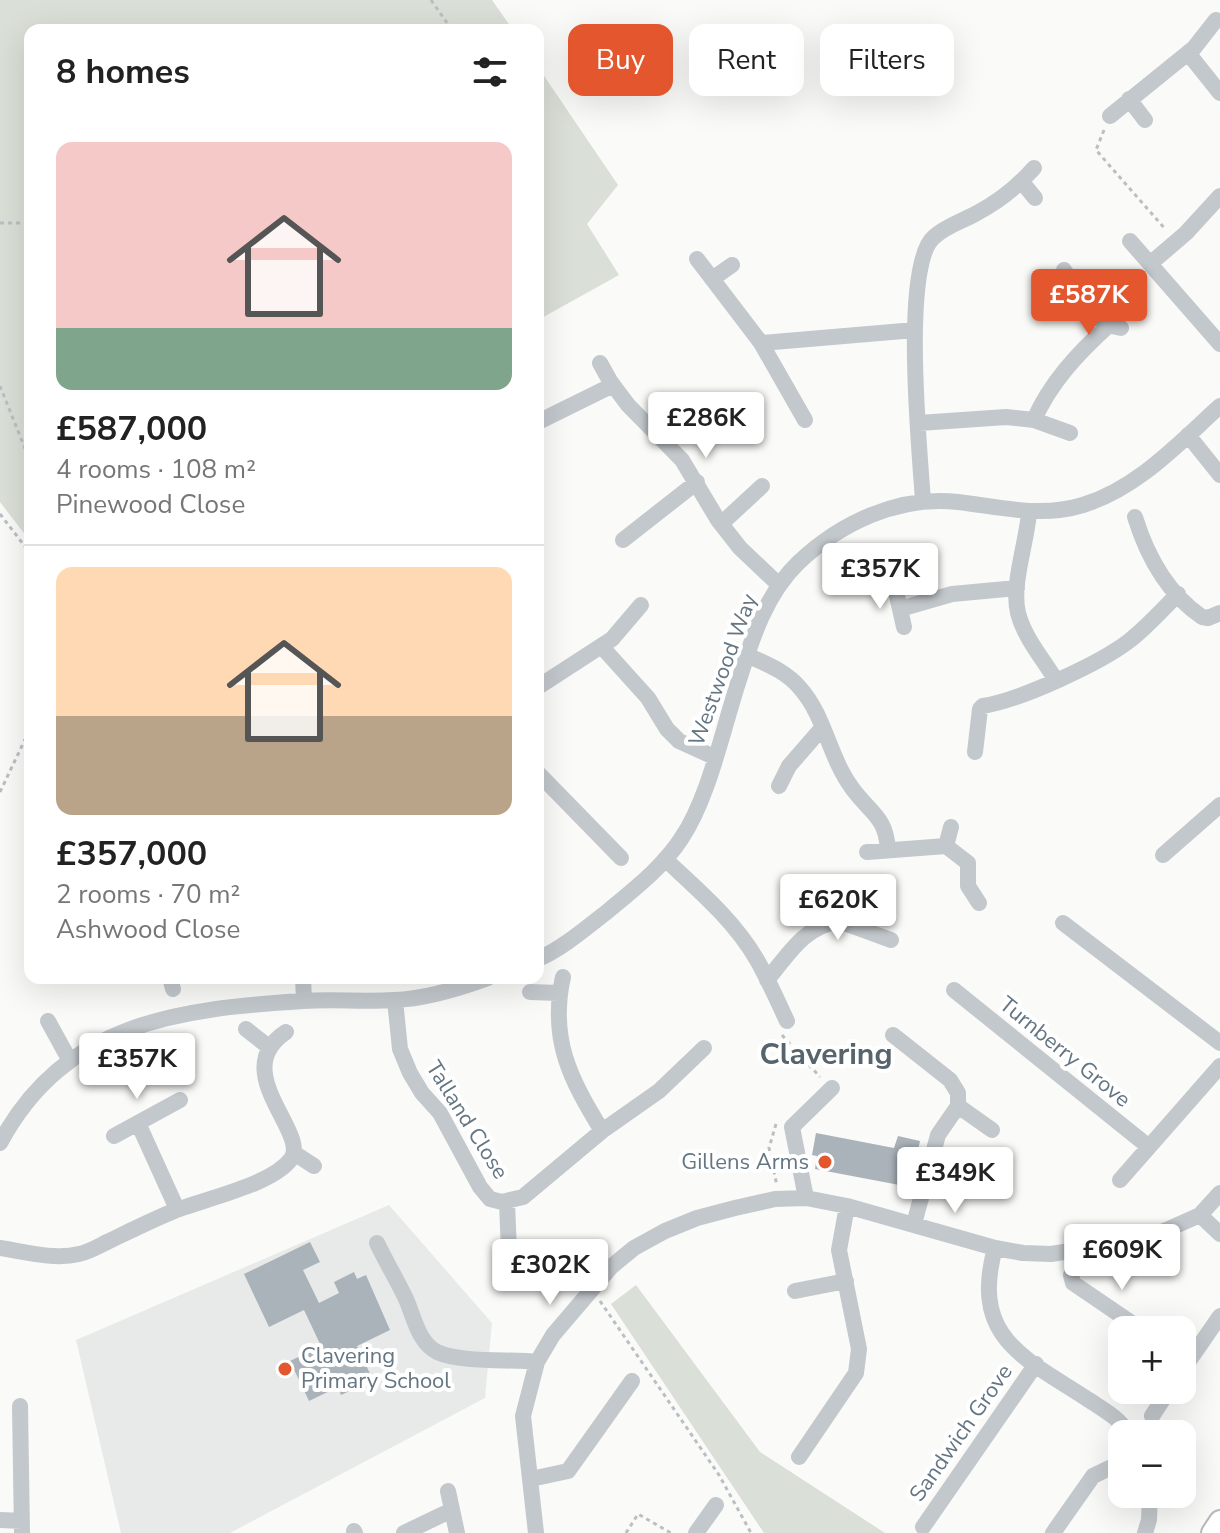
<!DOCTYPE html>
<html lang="en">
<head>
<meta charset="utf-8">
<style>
	:root { --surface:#fff; --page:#f2f2f2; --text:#222; --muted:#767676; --line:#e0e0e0; --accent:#e4572e }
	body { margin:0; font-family:"Nunito Sans",sans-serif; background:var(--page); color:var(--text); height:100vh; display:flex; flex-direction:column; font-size:30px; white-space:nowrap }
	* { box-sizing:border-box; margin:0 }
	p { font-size:26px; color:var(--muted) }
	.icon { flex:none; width:44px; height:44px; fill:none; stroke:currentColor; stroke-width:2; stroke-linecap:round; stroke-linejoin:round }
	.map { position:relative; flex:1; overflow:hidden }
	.panel { position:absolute; left:24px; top:24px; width:520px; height:960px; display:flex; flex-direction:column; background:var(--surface); border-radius:16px; box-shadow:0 8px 32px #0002 }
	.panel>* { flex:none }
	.banner { position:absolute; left:568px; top:24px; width:532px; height:72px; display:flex; gap:16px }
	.fabs { position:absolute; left:1108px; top:1316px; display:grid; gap:16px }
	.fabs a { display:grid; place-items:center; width:88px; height:88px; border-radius:16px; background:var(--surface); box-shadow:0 8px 32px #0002; font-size:40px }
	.price { position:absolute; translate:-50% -68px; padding:0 18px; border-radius:8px; background:#fff; color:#222; font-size:26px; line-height:52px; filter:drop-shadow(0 2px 4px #0008) }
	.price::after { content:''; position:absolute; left:50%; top:48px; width:24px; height:18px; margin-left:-12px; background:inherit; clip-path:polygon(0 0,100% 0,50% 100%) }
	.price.selected { background:var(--accent); color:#fff }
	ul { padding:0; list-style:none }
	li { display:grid; align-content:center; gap:16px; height:424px; padding:0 32px }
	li+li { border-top:2px solid var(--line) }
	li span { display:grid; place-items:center; height:248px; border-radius:16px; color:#555 }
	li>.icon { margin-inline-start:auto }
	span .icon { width:144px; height:144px; fill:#fffc; stroke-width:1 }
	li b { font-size:34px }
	h2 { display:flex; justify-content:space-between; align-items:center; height:96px; padding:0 32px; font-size:34px }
	.tag { padding:0 28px; border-radius:16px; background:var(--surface); box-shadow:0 8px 32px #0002; font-size:28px; line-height:72px }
	.tag.selected { background:var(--accent); color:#fff }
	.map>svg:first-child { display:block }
	.built { fill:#e8e9e9 }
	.green { fill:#dadfd7 }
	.building { fill:#aab3b9 }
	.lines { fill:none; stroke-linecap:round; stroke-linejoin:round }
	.major-casing { stroke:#b5babe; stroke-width:24 }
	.path { stroke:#bbbfc2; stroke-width:3; stroke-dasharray:4 4; stroke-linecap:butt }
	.minor { stroke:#c3c8cc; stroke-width:16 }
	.major { stroke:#fff; stroke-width:20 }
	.poi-dot { fill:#e4572e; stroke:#fff; stroke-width:3 }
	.labels { text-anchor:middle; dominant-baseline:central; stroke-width:8; stroke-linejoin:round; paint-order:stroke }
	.street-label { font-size:22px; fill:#657683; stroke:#fff }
	.poi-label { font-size:22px; fill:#657683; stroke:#fff; text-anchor:end }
	.district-label { font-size:30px; font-weight:bold; fill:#57646e; stroke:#fff }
</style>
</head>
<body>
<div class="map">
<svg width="1220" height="1533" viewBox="0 0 1220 1533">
	<rect width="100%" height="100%" fill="#fafaf8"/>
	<path class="built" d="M389 1205 492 1323 485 1398 230 1533H121L76 1340Z"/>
	<path class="green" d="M0 0H492L513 30H30V541L0 502Z
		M538 67 618 185 587 224 619 275 538 320Z
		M636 1285 760 1452 885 1533H764L611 1304Z"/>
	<path class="building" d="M816 1133 894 1148 898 1136 920 1141 910 1187 815 1169 817 1156 812 1155Z
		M310 1242 320 1262 303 1270 319 1303 339 1293 334 1282 354 1272 357 1279 366 1275 390 1330 357 1346 373 1380 341 1395 338 1387 309 1401 290 1361 321 1346 304 1310 269 1327 244 1274Z"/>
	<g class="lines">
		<defs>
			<path id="major" d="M1212 1533 1220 1521"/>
		</defs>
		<use href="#major" class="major-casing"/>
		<path class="path" d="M431 0 452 30
			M1104 130 1096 150 1166 230
			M0 223H30
			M0 386 30 461
			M0 514 30 553
			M0 792 30 729
			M782 1035 820 1077
			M776 1124 769 1148 777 1186
			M600 1301 719 1475 751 1533
			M626 1533 638 1514 671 1533"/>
		<path class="minor" d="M1188 53 1220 93
			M1129 99 1145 120
			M1110 116 1194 48 1216 20
			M1022 182 1035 198
			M1130 241 1220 344
			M697 259 761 343 915 330
			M1151 263 1186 233 1220 196
			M1064 270C1081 294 1088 322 1121 328
			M712 279 732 265
			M761 343 805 420
			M600 363 610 381 628 405 682 460 718 520 740 548 778 584
			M1034 420C1050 383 1078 353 1109 325
			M538 422 613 385
			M919 423 1006 417 1034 420 1070 433
			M1188 435 1220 475
			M923 501C920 454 901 264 934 237 946 226 963 221 977 213 998 202 1018 186 1034 168
			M1029 512C1027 542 1011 585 1018 613 1024 637 1043 659 1055 679
			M1135 517C1147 556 1167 593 1202 617L1208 618 1220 613
			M721 524 762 486
			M623 540 697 482
			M895 587 904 627
			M900 609 952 594 1017 588
			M602 647 648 698 667 729 679 741 714 757
			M747 655C766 664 786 671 800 688 825 716 829 757 852 788 870 813 886 816 888 850
			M538 687 612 639 641 605
			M975 752 980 709 983 706C1020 700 1099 664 1129 641 1147 627 1162 610 1178 594
			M538 773 621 858
			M779 786 789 766 822 728
			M951 827 946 846 968 863V886L979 903
			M867 852 946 846
			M1163 855 1220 805
			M665 859C698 890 734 920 757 960 768 979 777 1000 787 1021
			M827 896 839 921 891 940
			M1063 923 1220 1043
			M538 959C563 948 586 928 608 911 634 889 662 868 681 839 709 798 723 728 739 680 752 638 766 594 798 563 840 523 899 495 958 502 1001 507 1040 518 1083 505 1138 488 1179 443 1220 406
			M563 977C549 1040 571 1080 602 1131
			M170 978 173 989
			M303 978 304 1000
			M767 980C789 954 803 927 839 921
			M954 990 1149 1147
			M530 992 559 993
			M395 1000 400 1049 410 1073 422 1093 440 1113 480 1187 490 1199 502 1202 523 1197 602 1131 659 1091 704 1048
			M48 1021 70 1061
			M246 1029 270 1048
			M893 1035 950 1080 958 1093V1106
			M958 1106 992 1130
			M138 1123 177 1209
			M114 1136 180 1100
			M0 1143C65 1022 178 1009 303 1001 333 999 364 1002 394 1000 426 999 458 989 488 978
			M294 1153 314 1166
			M1120 1180 1220 1066
			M806 1198 792 1127 832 1088
			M507 1202 509 1252 518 1269
			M1200 1215 1220 1234
			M914 1224 938 1135 958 1106
			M377 1243C386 1262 397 1280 406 1299 414 1317 418 1342 437 1352 461 1363 510 1359 537 1362
			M0 1248C25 1252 54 1260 79 1254 89 1252 99 1246 107 1242 130 1231 152 1220 174 1211 204 1199 272 1185 291 1159 310 1133 227 1071 286 1032
			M995 1248C970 1340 1026 1358 1092 1402 1106 1411 1120 1419 1129 1434
			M1071 1275 1073 1283 1142 1330
			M795 1291 846 1281
			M1182 1371 1220 1316
			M20 1406 22 1533
			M1152 1416 1169 1390
			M799 1457 856 1373 859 1349 839 1250 847 1206
			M531 1479 568 1471 632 1381
			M448 1491 457 1533
			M0 1520 22 1521
			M923 1527 1036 1364
			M354 1531 355 1533
			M404 1533 452 1510
			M536 1533 523 1416 537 1362 553 1335 611 1267 634 1248 665 1231 697 1218 735 1208 775 1199 806 1198 847 1206 995 1248 1023 1253 1051 1254 1139 1240 1164 1231 1200 1215 1220 1193
			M696 1533 716 1505
			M1053 1533 1093 1476 1122 1462
			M1145 1533 1149 1520 1150 1494"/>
		<use href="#major" class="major"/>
	</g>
	<g class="poi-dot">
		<circle cx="825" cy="1162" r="8"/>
		<circle cx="285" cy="1369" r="8"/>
	</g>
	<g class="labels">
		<g class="street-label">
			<text transform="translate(723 670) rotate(-70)">Westwood Way</text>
			<text transform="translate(1065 1052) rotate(39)">Turnberry Grove</text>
			<text transform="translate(467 1120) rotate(58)">Talland Close</text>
			<text transform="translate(961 1433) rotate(-55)">Sandwich Grove</text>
		</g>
		<g class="poi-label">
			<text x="809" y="1162">Gillens Arms</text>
			<text x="301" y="1356" text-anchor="start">Clavering<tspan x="301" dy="25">Primary School</tspan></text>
		</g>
		<g class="district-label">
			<text x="826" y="1054">Clavering</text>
		</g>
	</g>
</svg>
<div class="fabs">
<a>+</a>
<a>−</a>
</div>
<b class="price selected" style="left:1089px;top:337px">£587K</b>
<b class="price" style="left:706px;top:460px">£286K</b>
<b class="price" style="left:880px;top:611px">£357K</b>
<b class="price" style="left:838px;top:942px">£620K</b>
<b class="price" style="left:137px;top:1101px">£357K</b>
<b class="price" style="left:955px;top:1215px">£349K</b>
<b class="price" style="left:1122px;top:1292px">£609K</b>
<b class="price" style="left:550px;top:1307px">£302K</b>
<div class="banner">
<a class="tag selected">Buy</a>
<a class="tag">Rent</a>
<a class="tag">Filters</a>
</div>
<section class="panel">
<h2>8 homes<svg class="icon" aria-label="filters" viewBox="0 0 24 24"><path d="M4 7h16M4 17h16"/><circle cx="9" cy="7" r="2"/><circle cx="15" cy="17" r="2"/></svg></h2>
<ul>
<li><span style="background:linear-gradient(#f6c9c9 75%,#7fa58c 0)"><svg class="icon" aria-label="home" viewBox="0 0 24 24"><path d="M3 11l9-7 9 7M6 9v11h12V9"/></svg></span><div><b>£587,000</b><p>4 rooms · 108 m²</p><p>Pinewood Close</p></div></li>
<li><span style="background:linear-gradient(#ffd9b3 60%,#b9a48a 0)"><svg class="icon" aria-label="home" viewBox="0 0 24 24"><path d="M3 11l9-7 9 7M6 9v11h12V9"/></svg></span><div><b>£357,000</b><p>2 rooms · 70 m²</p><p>Ashwood Close</p></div></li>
</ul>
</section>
</div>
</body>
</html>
